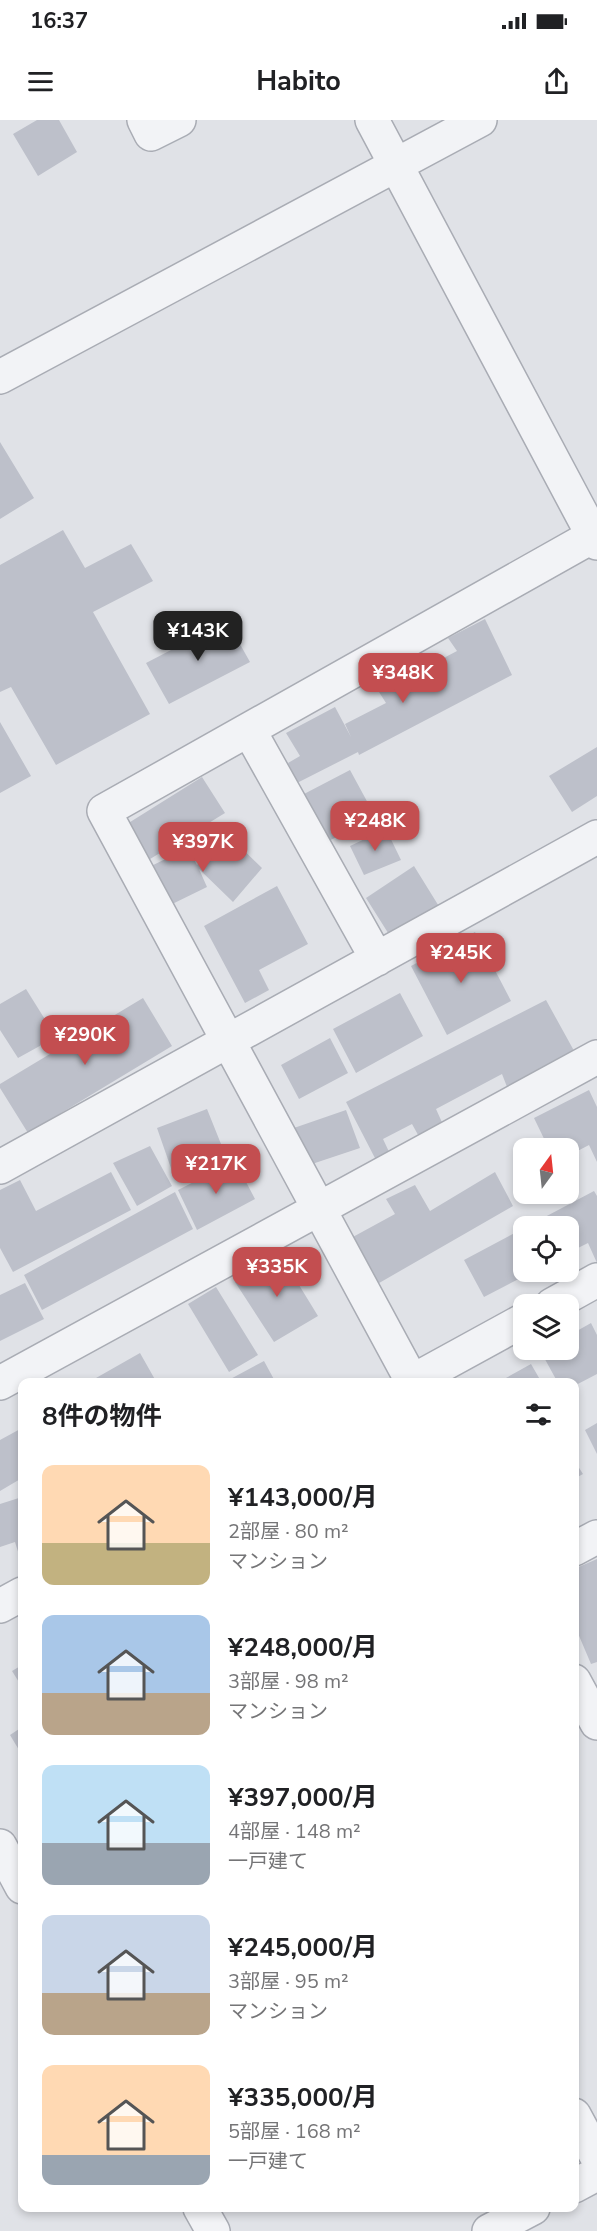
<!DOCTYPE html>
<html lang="ja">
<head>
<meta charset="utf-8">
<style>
	:root { --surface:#fff; --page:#f2f2f2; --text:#202124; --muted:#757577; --accent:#c34e50 }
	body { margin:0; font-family:"Nunito Sans","Noto Sans JP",sans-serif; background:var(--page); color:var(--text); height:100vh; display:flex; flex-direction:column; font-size:22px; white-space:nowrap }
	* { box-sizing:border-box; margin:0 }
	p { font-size:20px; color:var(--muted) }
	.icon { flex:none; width:33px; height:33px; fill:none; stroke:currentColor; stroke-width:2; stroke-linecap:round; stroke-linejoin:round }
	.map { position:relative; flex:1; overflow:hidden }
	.drawer { position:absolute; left:18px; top:1258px; width:561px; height:834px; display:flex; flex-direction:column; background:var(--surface); border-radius:12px; box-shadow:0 3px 9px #0003 }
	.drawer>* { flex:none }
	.needle { width:39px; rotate:15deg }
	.controls { position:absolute; left:513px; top:1018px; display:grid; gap:12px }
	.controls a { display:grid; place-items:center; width:66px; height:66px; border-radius:12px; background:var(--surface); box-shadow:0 3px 9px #0003; font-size:30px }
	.price { position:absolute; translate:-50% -51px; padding:0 14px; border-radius:12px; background:var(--accent); color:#fff; font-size:20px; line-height:39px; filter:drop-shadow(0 2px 3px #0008) }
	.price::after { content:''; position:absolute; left:50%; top:36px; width:18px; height:14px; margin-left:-9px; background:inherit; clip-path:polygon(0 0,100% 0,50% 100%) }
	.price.selected { background:#222; color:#fff }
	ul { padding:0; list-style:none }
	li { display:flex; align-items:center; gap:18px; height:150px; padding:0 24px }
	li span { display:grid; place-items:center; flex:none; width:168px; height:120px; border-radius:12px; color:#555 }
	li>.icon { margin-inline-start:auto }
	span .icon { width:72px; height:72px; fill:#fffc; stroke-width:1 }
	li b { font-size:26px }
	h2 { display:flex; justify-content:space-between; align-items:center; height:72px; padding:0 24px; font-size:26px }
	.status { display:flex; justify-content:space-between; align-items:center; height:42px; padding:0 30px; background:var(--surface); direction:ltr }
	.status svg { height:16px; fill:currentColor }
	header { display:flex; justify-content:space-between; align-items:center; height:78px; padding:0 24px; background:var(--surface); font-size:27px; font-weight:700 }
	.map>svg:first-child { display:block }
	.building { fill:#bdc0ca }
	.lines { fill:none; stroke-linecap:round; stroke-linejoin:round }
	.minor-casing { stroke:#a9acb4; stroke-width:36 }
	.minor { stroke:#f2f3f6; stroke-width:33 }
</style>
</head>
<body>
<div class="status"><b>16:37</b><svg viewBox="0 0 49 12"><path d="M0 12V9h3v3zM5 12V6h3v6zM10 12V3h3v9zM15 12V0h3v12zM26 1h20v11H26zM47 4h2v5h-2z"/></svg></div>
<header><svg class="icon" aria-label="menu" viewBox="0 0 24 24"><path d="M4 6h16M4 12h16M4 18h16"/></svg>Habito<svg class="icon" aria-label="share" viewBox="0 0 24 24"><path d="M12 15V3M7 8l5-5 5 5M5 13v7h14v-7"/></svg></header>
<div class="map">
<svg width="597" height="2111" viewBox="0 0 597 2111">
	<rect width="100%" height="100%" fill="#e0e2e7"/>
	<path class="building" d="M37 0H59L77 32 38 56 13 14Z
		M0 322 34 378 0 399Z
		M63 410 85 448 131 424 153 461 93 492 150 594 56 645 11 567 0 572V445Z
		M485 499 512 555 359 635 358 632 297 663 288 643 300 636 286 613 335 587 351 617 345 604 386 583 379 572 457 531 448 518Z
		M227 501 250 542 169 584 146 543Z
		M0 602 31 656 0 673Z
		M597 627V676L572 692 549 656Z
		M350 650 375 696 329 721 304 674Z
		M202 657 225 693 142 744 119 709Z
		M386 709 401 740 364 755 350 726Z
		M225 712 262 748 233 782 199 749 207 767 162 789 143 750 188 728 197 745Z
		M414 746 440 788 390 816 366 778Z
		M277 766 308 824 259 850 269 870 245 883 204 806Z
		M475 812 511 881 447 915 411 846Z
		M26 869 56 917 18 938 0 910V884Z
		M400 873 423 916 356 953 333 909Z
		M143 878 172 926 28 1013 0 968V964Z
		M546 880 578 938 509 972 502 954 436 989 445 1009 422 1022 412 1004 383 1019 391 1036 377 1042 346 982Z
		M330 918 348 953 299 979 281 945Z
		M589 970 597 987V1042L589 1025 568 1036V1029H549L534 998Z
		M207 989 225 1034 173 1054 157 1008Z
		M346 990 360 1028 303 1047 291 1009Z
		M150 1026 172 1066 137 1086 113 1043Z
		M235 1041 255 1079 197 1110 178 1070Z
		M111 1052 131 1090 13 1152 0 1128V1070L20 1060 36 1091Z
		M495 1052 513 1086 367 1170 340 1124 395 1094 386 1079 415 1065 430 1091Z
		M594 1071 597 1076V1143L588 1123 568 1133V1107H526Z
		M175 1072 193 1109 42 1190 24 1155Z
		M524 1108V1152H532L484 1177 464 1140Z
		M280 1134 318 1196 274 1222 235 1162Z
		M25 1163 44 1199 0 1221V1175Z
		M216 1167 258 1235 229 1252 188 1184Z
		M591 1203 597 1215V1254L574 1266V1263H558L541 1232 545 1230H568V1216Z
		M140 1233 157 1263H98L96 1258Z
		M264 1241 276 1263H223Z
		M531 1244 542 1263H497Z
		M597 1303V1334L585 1310Z
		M22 1308V1358L0 1371V1320Z
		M574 1340 583 1354 574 1359Z
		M22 1377V1437L20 1438 15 1422 0 1427V1384Z
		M597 1439V1542L591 1544 574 1504V1449Z
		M22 1545V1567L12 1551Z
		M22 1607V1635L10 1615Z"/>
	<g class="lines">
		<defs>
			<path id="minor" d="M144 0 151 14 179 0
				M372 0 597 423
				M0 257 480 0
				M249 610 377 839
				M0 1047 597 717
				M552 1185 597 1160
				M0 1263 597 937
				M409 1263 524 1200
				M413 1263 104 691 593 416
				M574 1429 597 1417
				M0 1486 22 1474
				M574 1561 597 1603
				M0 1726 22 1767
				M574 1995 597 2037
				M574 2066 597 2054
				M200 2088 213 2111
				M489 2111 533 2088"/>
		</defs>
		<use href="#minor" class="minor-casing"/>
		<use href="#minor" class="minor"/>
	</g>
</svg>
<div class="controls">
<a><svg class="needle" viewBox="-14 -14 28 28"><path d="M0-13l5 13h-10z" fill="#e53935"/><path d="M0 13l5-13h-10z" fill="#757577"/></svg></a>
<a><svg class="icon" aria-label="locate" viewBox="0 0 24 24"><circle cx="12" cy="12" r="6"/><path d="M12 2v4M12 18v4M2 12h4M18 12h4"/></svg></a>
<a><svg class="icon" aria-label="layers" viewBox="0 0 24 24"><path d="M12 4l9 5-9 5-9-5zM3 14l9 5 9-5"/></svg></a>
</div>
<b class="price selected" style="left:198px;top:542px">¥143K</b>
<b class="price" style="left:403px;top:584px">¥348K</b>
<b class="price" style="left:375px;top:732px">¥248K</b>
<b class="price" style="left:203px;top:753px">¥397K</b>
<b class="price" style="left:461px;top:864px">¥245K</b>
<b class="price" style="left:85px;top:946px">¥290K</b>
<b class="price" style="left:216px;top:1075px">¥217K</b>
<b class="price" style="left:277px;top:1178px">¥335K</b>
<section class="drawer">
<h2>8件の物件<svg class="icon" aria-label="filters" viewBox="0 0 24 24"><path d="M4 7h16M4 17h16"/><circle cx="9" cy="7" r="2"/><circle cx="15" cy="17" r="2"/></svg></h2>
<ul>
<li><span style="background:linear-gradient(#ffd9b3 65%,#c2b280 0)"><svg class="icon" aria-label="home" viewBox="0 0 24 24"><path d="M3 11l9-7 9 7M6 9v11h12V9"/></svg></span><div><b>¥143,000/月</b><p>2部屋 · 80 m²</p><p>マンション</p></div></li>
<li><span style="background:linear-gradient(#a9c7e8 65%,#b9a48a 0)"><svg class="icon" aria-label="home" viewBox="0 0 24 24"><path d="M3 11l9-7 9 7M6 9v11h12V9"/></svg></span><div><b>¥248,000/月</b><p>3部屋 · 98 m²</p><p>マンション</p></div></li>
<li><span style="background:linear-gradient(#bfe0f5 65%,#9aa5b1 0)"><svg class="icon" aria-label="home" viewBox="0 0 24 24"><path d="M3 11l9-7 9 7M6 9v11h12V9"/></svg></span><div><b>¥397,000/月</b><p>4部屋 · 148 m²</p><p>一戸建て</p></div></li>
<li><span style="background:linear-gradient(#c9d6e8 65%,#b9a48a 0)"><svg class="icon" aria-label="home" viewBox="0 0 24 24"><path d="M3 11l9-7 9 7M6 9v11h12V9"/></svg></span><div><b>¥245,000/月</b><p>3部屋 · 95 m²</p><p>マンション</p></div></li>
<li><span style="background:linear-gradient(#ffd9b3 75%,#9aa5b1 0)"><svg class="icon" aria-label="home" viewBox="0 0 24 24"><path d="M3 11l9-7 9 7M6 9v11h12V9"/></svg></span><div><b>¥335,000/月</b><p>5部屋 · 168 m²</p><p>一戸建て</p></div></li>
</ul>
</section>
</div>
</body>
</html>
